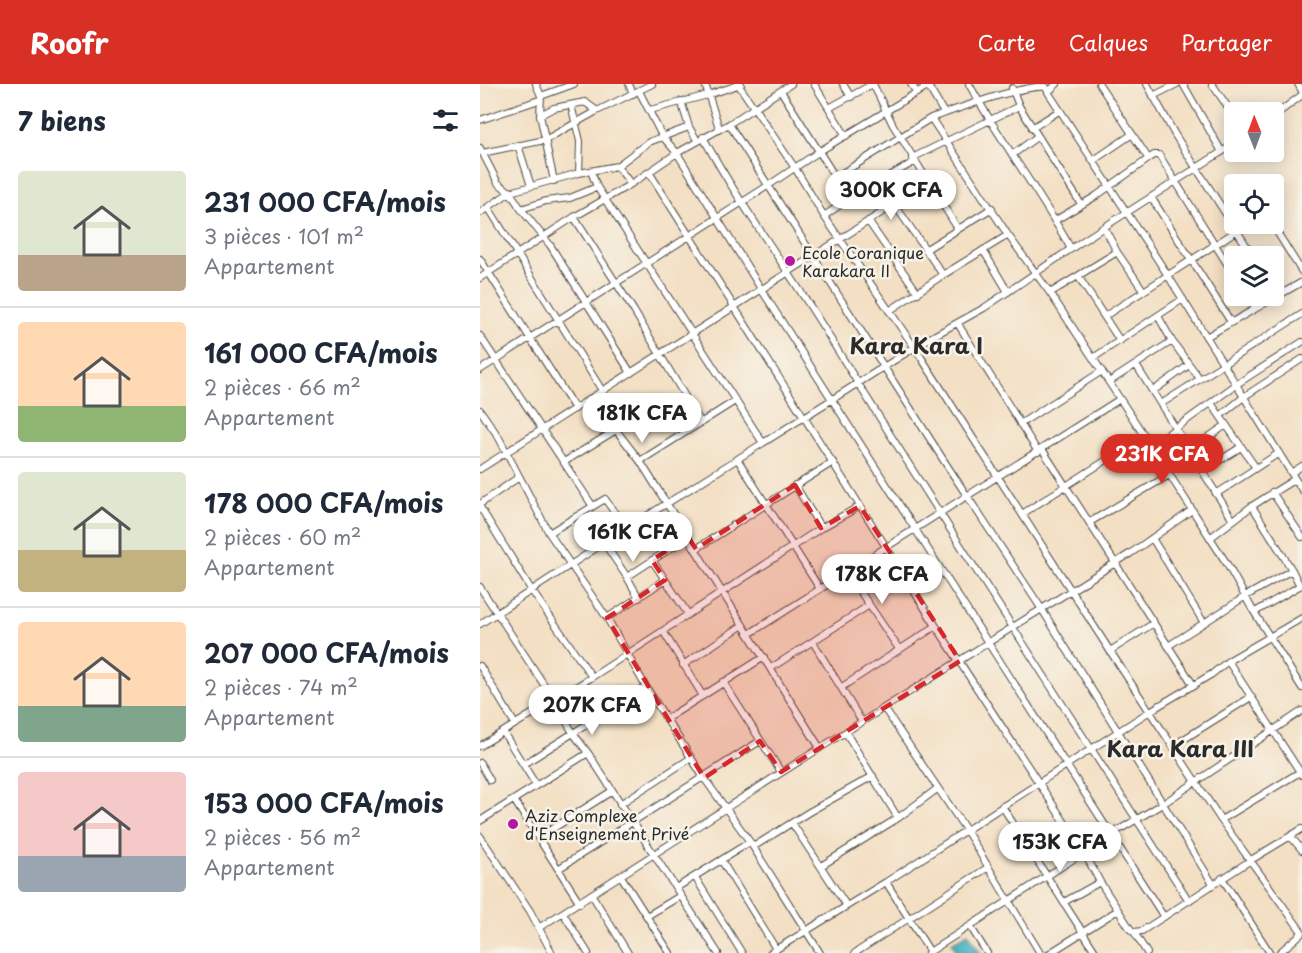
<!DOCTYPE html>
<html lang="fr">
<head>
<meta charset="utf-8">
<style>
	:root { --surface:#fff; --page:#f6f6f7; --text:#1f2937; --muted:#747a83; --line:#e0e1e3; --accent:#d93025 }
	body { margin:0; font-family:"Playpen Sans",sans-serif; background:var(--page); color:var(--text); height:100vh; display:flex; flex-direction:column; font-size:22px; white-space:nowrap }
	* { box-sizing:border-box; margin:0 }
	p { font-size:20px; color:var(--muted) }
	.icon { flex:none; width:33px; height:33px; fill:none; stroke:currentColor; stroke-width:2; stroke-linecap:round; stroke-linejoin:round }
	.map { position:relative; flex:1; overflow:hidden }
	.sheet { display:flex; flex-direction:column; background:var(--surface); width:480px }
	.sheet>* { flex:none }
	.needle { width:39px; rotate:359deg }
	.fabs { position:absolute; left:744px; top:18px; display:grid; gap:12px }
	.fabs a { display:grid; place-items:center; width:60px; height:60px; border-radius:6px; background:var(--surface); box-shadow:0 3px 15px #0003; font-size:30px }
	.price { position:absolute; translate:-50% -51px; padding:0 14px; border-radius:21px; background:#fff; color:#222; font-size:20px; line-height:39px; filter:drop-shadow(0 2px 3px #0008) }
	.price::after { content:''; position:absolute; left:50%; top:36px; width:18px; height:14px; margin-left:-9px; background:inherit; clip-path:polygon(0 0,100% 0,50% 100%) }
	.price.active { background:var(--accent); color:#fff }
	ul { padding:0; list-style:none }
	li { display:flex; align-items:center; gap:18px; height:150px; padding:0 18px }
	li+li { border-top:2px solid var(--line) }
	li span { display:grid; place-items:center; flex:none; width:168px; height:120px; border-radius:6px; color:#555 }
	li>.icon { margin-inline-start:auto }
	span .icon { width:72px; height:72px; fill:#fffc; stroke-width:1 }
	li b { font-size:26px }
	h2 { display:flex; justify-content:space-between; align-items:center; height:72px; padding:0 18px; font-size:26px }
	header { display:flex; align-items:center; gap:36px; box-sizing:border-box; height:84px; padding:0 30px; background:var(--accent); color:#fff }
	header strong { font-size:28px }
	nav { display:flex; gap:33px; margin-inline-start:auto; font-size:21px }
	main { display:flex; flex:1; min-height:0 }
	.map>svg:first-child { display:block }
	.water { fill:#47b3c4; stroke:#396f78; stroke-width:1.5 }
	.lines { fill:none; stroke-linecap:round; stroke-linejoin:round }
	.minor-casing { stroke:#494642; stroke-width:8 }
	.minor { stroke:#fff; stroke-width:6 }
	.marked { fill:#d62828; fill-opacity:0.2; stroke:#d62828; stroke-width:4.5; stroke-dasharray:12 8; stroke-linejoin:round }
	.poi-dot { fill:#b5179e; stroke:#f7f3e8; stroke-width:2 }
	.labels { text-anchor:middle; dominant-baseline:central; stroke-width:5; stroke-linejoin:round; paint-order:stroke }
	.poi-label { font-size:16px; fill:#2b2b2b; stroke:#f7f3e8; text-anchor:start }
	.district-label { font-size:22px; font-weight:bold; fill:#2b2b2b; stroke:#f7f3e8 }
</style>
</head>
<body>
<header>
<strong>Roofr</strong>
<nav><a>Carte</a><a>Calques</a><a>Partager</a></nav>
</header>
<main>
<section class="sheet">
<h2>7 biens<svg class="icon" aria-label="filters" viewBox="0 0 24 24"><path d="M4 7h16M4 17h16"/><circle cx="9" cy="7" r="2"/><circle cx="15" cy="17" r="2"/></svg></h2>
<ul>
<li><span style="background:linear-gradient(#dfe7d0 70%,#b9a48a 0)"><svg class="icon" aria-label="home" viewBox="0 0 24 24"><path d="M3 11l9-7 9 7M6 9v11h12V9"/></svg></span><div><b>231 000 CFA/mois</b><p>3 pièces · 101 m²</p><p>Appartement</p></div></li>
<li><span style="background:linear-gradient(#ffd9b3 70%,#8fb573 0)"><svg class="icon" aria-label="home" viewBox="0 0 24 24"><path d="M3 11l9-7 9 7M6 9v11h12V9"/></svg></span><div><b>161 000 CFA/mois</b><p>2 pièces · 66 m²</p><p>Appartement</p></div></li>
<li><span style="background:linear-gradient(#dfe7d0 65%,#c2b280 0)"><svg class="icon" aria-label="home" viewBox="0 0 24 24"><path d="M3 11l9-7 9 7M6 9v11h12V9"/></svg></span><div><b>178 000 CFA/mois</b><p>2 pièces · 60 m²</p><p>Appartement</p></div></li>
<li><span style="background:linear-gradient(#ffd9b3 70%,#7fa58c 0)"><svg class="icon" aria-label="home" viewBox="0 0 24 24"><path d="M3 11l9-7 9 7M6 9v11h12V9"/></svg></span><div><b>207 000 CFA/mois</b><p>2 pièces · 74 m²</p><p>Appartement</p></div></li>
<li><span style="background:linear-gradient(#f6c9c9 70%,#9aa5b1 0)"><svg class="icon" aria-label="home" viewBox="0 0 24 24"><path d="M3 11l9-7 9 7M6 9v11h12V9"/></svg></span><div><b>153 000 CFA/mois</b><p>2 pièces · 56 m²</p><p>Appartement</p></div></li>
</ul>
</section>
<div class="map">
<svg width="822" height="869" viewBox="0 0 822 869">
	<rect width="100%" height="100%" fill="#f7f3e8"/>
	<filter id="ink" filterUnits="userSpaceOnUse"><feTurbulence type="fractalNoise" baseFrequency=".0167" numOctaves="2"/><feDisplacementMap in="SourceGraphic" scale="12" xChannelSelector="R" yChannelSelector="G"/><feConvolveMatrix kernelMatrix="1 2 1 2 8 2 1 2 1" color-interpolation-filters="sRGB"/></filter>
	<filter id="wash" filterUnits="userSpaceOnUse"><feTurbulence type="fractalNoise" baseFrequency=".008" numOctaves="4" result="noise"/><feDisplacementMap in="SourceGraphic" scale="24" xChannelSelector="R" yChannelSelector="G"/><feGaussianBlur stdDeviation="1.35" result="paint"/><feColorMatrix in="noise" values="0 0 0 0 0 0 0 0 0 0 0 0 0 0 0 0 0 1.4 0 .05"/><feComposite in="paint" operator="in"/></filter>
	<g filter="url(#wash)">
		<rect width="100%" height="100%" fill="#f3dfc3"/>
		<path class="water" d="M488 849 501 869H478L472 859Z"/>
	</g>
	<g filter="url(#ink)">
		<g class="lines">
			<defs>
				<path id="minor" d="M56 0 61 12 60 31 74 97
					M149 0 153 10
					M225 0 239 44
					M258 0 315 84 344 132 435 264 630 567 741 736 822 848
					M334 0 366 52
					M363 0 371 13
					M393 0 413 41 478 145
					M431 0 437 9
					M489 0C520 57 560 108 591 165
					M577 0 568 8 687 190 822 406
					M619 0 668 74
					M667 0 695 51 773 172
					M703 0 742 68
					M732 0 754 32
					M818 0 822 7
					M448 2 464 29
					M532 4 539 22 601 120
					M159 7 182 52 197 69 281 205 684 833
					M301 7 369 115
					M61 12 94 0
					M673 12 697 0
					M201 17 209 43 217 56
					M91 21 100 57 99 89
					M349 24 393 0
					M170 26 228 11 261 0
					M60 31 74 24 105 18 117 27 172 0
					M794 32 822 11
					M451 34C475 26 544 0 566 3L568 8
					M0 36 59 16
					M249 40 466 380 561 524 733 800
					M552 44 579 27
					M223 53C258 118 303 178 342 241 461 435 586 625 709 817
					M38 61 51 102
					M0 64 18 99 30 108 99 89 137 82 151 100
					M2 69 65 56 117 27
					M532 71 558 52
					M432 74 539 22
					M614 76 651 51
					M137 82 169 58 209 43
					M111 87 117 103 283 359
					M169 88 456 542 604 768 620 798 651 846 654 848 662 847 771 776 822 745
					M356 93 451 34 528 151 570 209 671 362 747 480 771 523 822 604
					M671 113 751 238
					M415 121 463 191
					M8 123 123 308
					M41 125 66 117 90 114 117 103
					M0 129 30 108 41 125 70 161 151 289
					M344 132 369 115 434 78
					M94 133 154 227 221 339
					M576 136 616 112 674 71H679L754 191
					M388 137 438 209
					M792 140 822 188
					M624 143 637 168 663 206
					M445 166 512 124
					M503 166 528 208
					M0 175 95 325
					M598 192 640 257
					M0 194 94 133 151 100 197 69 249 40 311 0
					M570 209 637 168
					M768 212 775 224
					M409 227 463 191 528 151
					M625 232 767 140
					M678 232 692 257 720 295 822 230
					M478 240 558 368
					M0 252 112 421
					M726 253 822 198
					M613 274 703 215
					M656 281 753 436
					M0 286 289 101 340 67 451 0
					M629 298 692 257
					M673 307 709 281
					M117 312 136 346 160 377 340 664
					M731 319 776 384
					M681 320 720 295
					M0 326 18 352 69 449 127 534 166 603 224 694 270 758 340 869
					M740 332 765 312 822 275
					M540 340 622 287
					M671 362 757 300 822 258
					M562 365 714 602
					M710 366 746 341
					M258 376 340 505
					M160 377 255 317
					M84 378 136 346
					M0 385 448 99
					M723 387 761 363
					M811 389 822 382
					M315 401 341 444
					M792 408 822 453
					M736 410 799 369
					M0 420 39 393
					M772 422 812 486
					M0 423 52 507 112 593
					M542 430 664 352
					M610 438 689 391
					M69 449 125 415 146 445
					M672 454 724 539
					M730 454 772 422 815 395
					M124 459 147 493 159 514
					M216 465 353 378
					M172 476 208 530
					M367 488 419 565
					M147 493 208 453
					M0 503 74 616 93 649 108 669 238 869
					M775 528 821 501
					M127 534 185 496
					M0 540 124 459 448 255 504 224 607 154 754 60
					M183 547 223 612
					M269 550 640 315
					M333 558 382 638
					M688 562 766 512 812 486 820 502
					M630 567 674 539
					M748 577 822 691
					M203 581 263 541
					M0 582 35 640
					M291 584 388 522
					M243 598 301 688
					M362 603 456 542
					M404 624 486 746 560 869
					M186 635 284 573
					M23 648 56 701
					M366 649 418 734
					M0 662 112 593 341 444 380 422
					M693 662 771 613
					M0 679 10 696
					M44 680 166 603
					M34 716 100 819
					M140 720 211 674
					M522 722 616 869
					M741 736 820 688
					M0 737 108 669
					M312 739 366 821
					M0 752 50 827 72 869
					M811 753 822 766
					M58 754 132 707
					M273 763 329 728 393 692
					M241 776 296 865
					M341 782 418 734 457 705
					M78 785 280 657
					M141 792 190 869
					M215 793 262 869
					M742 794 790 869
					M406 798 450 868
					M196 804 270 758
					M112 811 148 869
					M584 818 620 798
					M83 829 108 869
					M167 832 200 812
					M490 842 507 869
					M60 843 340 664 651 469 712 426
					M654 848 667 869
					M290 869 406 798 670 627 732 590 748 577 822 534
					M375 869 507 784
					M448 869 632 750 684 719 822 627
					M570 869 638 826
					M799 869 822 849"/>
			</defs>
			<use href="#minor" class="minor-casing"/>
			<use href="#minor" class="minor"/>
		</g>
	</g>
	<path class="marked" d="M315 401 341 444 380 422 480 577 301 688 280 657 224 694 127 534 185 496 172 476 208 453 216 465Z"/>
	<g class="poi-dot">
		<circle cx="310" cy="177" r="6"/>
		<circle cx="33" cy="740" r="6"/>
	</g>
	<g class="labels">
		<g class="poi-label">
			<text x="322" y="168">Ecole Coranique<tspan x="322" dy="18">Karakara II</tspan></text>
			<text x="45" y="731">Aziz Complexe<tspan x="45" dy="18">d'Enseignement Privé</tspan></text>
		</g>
		<g class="district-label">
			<text x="436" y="260">Kara Kara I</text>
			<text x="700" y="663">Kara Kara III</text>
		</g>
	</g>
</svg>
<div class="fabs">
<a><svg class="needle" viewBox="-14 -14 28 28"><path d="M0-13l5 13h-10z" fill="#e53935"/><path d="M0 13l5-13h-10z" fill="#747a83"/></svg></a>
<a><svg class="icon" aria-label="locate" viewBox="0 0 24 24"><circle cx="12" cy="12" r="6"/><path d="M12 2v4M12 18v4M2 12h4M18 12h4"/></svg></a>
<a><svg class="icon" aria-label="layers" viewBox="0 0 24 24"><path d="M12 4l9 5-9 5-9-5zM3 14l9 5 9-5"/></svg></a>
</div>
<b class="price" style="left:411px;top:137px">300K CFA</b>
<b class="price" style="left:162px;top:360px">181K CFA</b>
<b class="price active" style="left:682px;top:401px">231K CFA</b>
<b class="price" style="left:153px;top:479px">161K CFA</b>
<b class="price" style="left:402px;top:521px">178K CFA</b>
<b class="price" style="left:112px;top:652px">207K CFA</b>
<b class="price" style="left:580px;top:789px">153K CFA</b>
</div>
</main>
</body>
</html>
